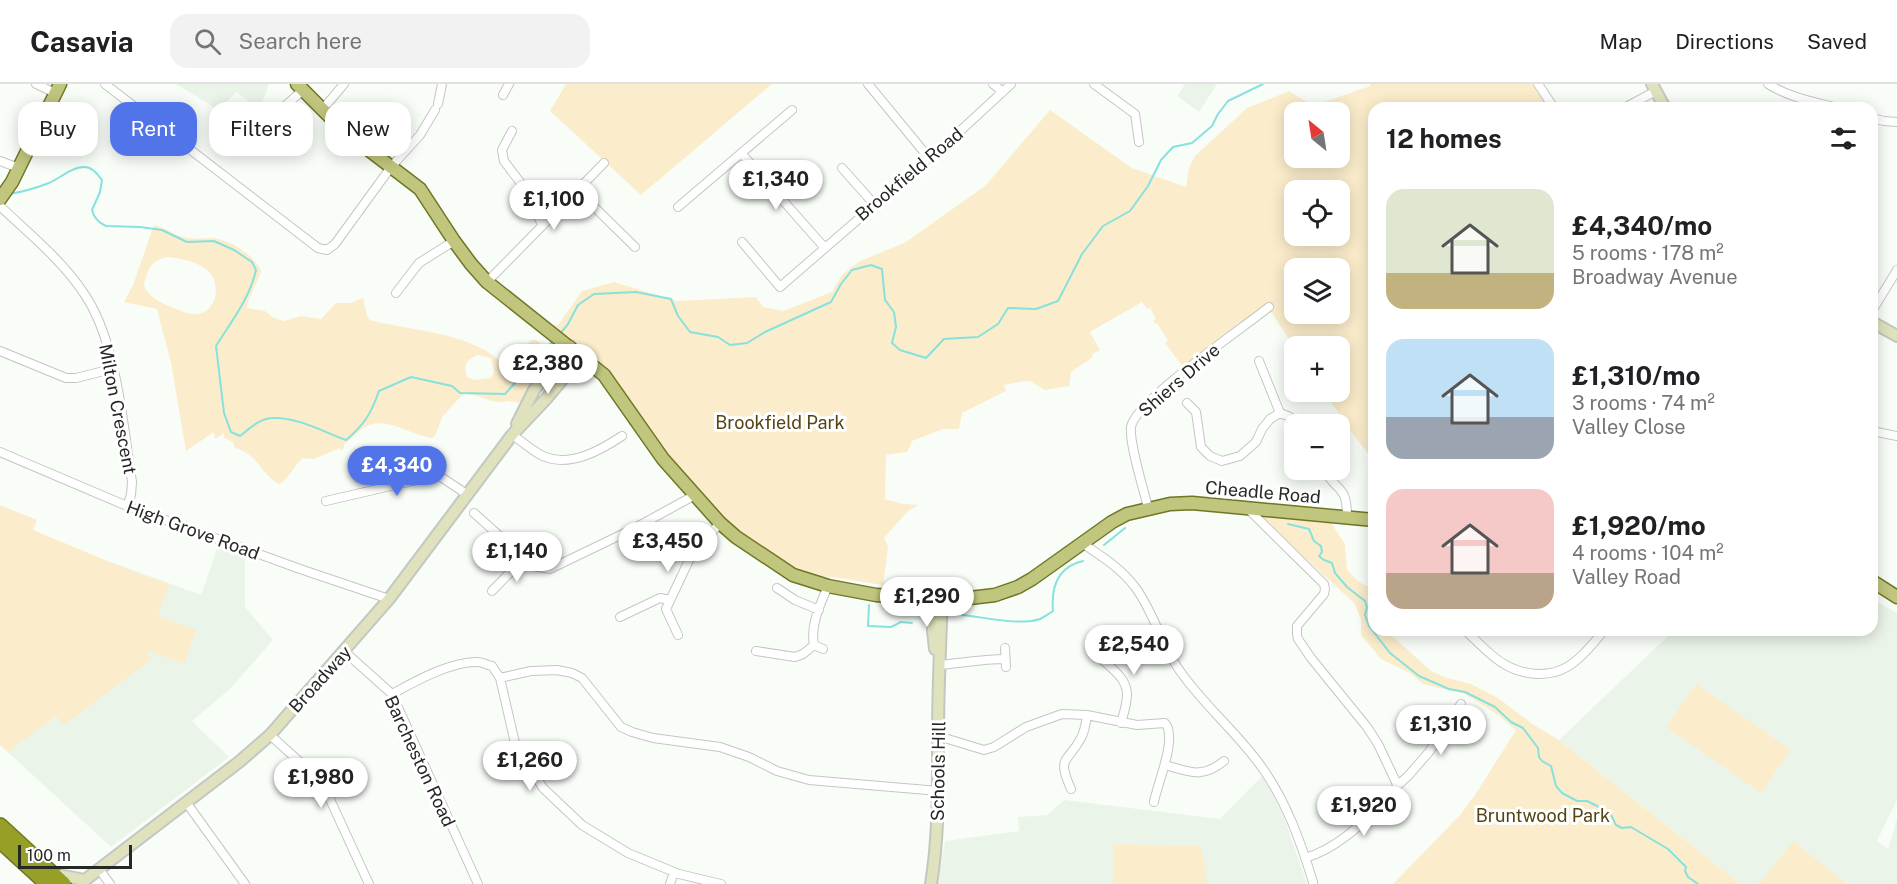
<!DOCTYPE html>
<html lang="en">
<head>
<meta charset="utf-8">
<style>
	:root { --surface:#fff; --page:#f2f2f2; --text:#202124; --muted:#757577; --line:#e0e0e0; --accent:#5274e9 }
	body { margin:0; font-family:"Public Sans",sans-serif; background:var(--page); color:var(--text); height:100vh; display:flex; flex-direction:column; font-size:22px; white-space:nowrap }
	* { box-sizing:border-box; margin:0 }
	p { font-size:20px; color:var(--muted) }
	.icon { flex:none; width:33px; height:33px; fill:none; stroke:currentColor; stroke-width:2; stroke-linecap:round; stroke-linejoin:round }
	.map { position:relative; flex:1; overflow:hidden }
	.side { position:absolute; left:1368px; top:18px; width:510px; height:534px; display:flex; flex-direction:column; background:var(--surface); border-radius:18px; box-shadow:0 3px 15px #0003 }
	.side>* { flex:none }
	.banner { position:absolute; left:18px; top:18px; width:570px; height:54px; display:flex; gap:12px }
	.needle { width:39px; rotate:330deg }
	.tools { position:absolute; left:1284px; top:18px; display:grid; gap:12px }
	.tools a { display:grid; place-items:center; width:66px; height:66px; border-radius:12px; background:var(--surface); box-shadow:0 3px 15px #0003; font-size:30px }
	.scale { position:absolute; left:18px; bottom:15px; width:114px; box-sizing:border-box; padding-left:6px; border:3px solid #262826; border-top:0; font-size:16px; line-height:21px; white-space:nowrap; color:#262826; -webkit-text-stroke:4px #fff; paint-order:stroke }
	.price { position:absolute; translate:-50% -51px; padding:0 14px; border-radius:21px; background:#fff; color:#222; font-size:20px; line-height:39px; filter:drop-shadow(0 2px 3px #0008) }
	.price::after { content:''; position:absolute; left:50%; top:36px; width:18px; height:14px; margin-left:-9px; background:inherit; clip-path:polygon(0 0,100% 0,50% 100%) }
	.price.active { background:var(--accent); color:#fff }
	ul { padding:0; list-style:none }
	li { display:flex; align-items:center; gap:18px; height:150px; padding:0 18px }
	li span { display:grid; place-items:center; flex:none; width:168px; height:120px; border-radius:18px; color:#555 }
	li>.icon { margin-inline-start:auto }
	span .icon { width:72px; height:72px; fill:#fffc; stroke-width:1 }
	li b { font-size:26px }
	h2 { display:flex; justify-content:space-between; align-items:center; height:72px; padding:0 18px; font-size:26px }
	.chip { padding:0 21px; border-radius:18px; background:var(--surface); box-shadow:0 3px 15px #0003; font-size:21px; line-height:54px }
	.chip.active { background:var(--accent); color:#fff }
	header { display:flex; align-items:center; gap:36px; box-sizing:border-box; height:84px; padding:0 30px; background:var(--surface); border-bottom:2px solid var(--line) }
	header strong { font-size:28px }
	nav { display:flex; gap:33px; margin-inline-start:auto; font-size:21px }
	.search { width:420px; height:54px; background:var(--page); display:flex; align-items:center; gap:15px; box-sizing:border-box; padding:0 21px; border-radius:18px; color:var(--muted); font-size:22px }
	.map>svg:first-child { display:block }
	.built { fill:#ebf4e8 }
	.green { fill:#fbedcb; fill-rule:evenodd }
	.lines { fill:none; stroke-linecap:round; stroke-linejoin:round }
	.stream { stroke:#87e1dc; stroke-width:2 }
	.street-casing { stroke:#c3c7c2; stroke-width:10 }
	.secondary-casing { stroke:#c3c7c2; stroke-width:14 }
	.primary-casing { stroke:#6f7626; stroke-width:15 }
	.highway-casing { stroke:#6f7626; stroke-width:18 }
	.street { stroke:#fff; stroke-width:8 }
	.secondary { stroke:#e0e2be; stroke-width:10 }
	.primary { stroke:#c0c67d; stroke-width:12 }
	.highway { stroke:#96a026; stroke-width:15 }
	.labels { text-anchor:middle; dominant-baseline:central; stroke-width:6; stroke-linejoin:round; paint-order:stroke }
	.street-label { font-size:18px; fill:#262826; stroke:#fff }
	.park-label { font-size:18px; fill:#554412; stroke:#fff }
</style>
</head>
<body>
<header>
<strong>Casavia</strong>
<div class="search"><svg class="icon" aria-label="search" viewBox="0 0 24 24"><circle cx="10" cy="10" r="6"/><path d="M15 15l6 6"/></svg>Search here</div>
<nav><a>Map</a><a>Directions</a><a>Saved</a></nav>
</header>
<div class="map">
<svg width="1897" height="800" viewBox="0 0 1897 800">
	<rect width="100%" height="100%" fill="#f9fdf8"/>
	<path class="built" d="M176 0H269L262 19 258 24 236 8 219 26Z
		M1185 0H1217L1199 28 1177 12Z
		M218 462 223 463V466L245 473V523L273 556 230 605 192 637 229 673 111 763 0 661V527L111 478 201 511Z
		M1872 515 1897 529V716L1877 757 1888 765 1897 736V800H1740L1559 656 1667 553V546H1872Z
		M1262 692 1273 711 1284 734 1307 800H938L945 757 1019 747 1018 733 1047 731 1064 716 1220 735Z"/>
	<path class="green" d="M566 0H772L641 111 550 27Z
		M1370 0H1532L1548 24H1374V377L1352 349 1324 308H1340V262L1294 263 1272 229 1263 228 1186 287 1165 259 1168 257 1157 239 1155 240 1153 237 1156 235 1150 224 1147 225 1142 218 1090 248 1100 266 1092 270 1093 273 1071 288 1069 302 1045 306 1030 297H1024L1004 301 1006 307 962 329 959 345H943L912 357 907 368 886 371 885 415 903 420 918 421 908 427 884 454 888 463 883 501 832 493 793 491 720 439 604 291 547 244 558 241 582 207 614 198 677 217 756 213 763 223 783 227 832 208 842 191 858 178 906 158 985 102 1050 26 1132 84 1186 103 1189 83 1195 72 1247 24 1289 7 1313 22 1370 2ZM1294 28H1340V74H1294ZM1294 106H1340V152H1294ZM1294 184H1340V230H1294Z
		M154 141C164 143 171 149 180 152 190 156 201 154 212 154 229 155 255 171 261 187 258 199 247 215 247 224L265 227 274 234 284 237 301 232 321 235 336 219H350L363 214 367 232 370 236C408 246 450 247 485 266 493 271 500 277 508 283L531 256H537L549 268 555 262 558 266 557 271 522 319 508 317C493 322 479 309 463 310L443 332 435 352 432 354C413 352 386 332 367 342 359 346 352 355 344 360V363L341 368 340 364 314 375 303 374C294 381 289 396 279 400 260 390 260 371 235 364L233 358 224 354V349L215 355 214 348 186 367 171 279 157 225 124 218 133 201ZM167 173C179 174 195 177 206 185 223 199 217 230 195 230 188 230 179 226 173 224 160 218 151 215 144 202 147 187 150 177 167 173ZM478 271 491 274 494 288 491 294 474 296 467 293C463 280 466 276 478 271Z
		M0 421 37 436 33 446 134 488 169 500 158 532 196 546 184 580 146 566 152 575 64 641 56 632 8 668 0 661Z
		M1263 433 1330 437 1345 460 1347 486 1359 498 1374 505V546H1387L1390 550 1431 587 1444 593 1471 600 1498 614 1534 641 1559 656 1740 800H1393L1460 731 1475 711 1516 646 1498 631 1465 610 1423 600 1410 589 1381 575 1361 551V535L1354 519 1262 434Z
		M1696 600 1791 666 1761 709 1666 643Z
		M1793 757 1847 800H1759Z
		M1114 760 1201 762 1207 800H1113Z"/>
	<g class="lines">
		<path class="stream" d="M9 110C23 108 36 104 49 99 60 94 72 83 84 83 93 83 97 90 102 96L100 108 92 126C94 134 99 139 106 142L140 143 162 146 187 158 214 157 234 166 252 178 256 186C250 214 231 238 216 262L224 329 231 348 240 352C249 345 260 334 273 334 297 333 324 348 346 356 364 341 371 330 379 307L411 293 452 302 460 309 505 310 553 257
			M559 251 568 240 578 221 594 210 636 208 671 215 678 232 690 248 718 253 730 261 747 259 765 248 831 218 841 200 852 186 871 181 882 185 885 216 894 228 896 243 892 259 900 266 926 274 944 255 978 253 998 240 1008 224 1036 225 1058 217 1082 170 1103 142 1130 127 1148 102 1161 76 1173 63 1192 59 1212 42 1218 30 1228 17 1263 0
			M1288 440 1309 445 1314 457 1321 462 1322 468 1319 472 1324 476 1332 479 1335 489 1347 503 1365 517 1367 523 1365 531 1369 542 1390 569 1419 592 1449 605 1465 608 1495 623 1511 638 1523 644 1538 664 1539 673 1542 677 1551 682 1556 702 1562 709 1577 717H1587L1599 723 1611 731 1616 741 1622 744 1631 743 1668 765 1686 783 1685 787 1688 793 1698 800
			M1104 461 1125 444
			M869 521 868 542 891 543 901 538 912 539
			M962 531C984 533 1020 542 1040 535 1044 533 1049 530 1053 527 1051 504 1057 483 1083 477"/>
		<defs>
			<path id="street" d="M36 0 55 9
				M105 0 318 164 327 166 335 160 391 83 420 51 435 26
				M868 0 929 74
				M993 0 1003 8
				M1094 0 1135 30 1139 58
				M1538 0 1554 24
				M1768 0C1788 13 1815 18 1838 24
				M503 11 509 0
				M438 20 442 0
				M1624 24 1656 7
				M322 26 344 0
				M266 28 275 34 285 22 303 6
				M1872 34 1884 37 1897 38
				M512 47 502 66 504 77 526 106 542 141
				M741 69 824 163
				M0 77 19 84
				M842 84 874 120
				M576 105 635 163
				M0 122C28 149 61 175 83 208 117 256 123 341 132 398L131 411 127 422
				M678 123 792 26
				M742 158 780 203 958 49 1011 0
				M487 198 604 79
				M396 209 419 179 454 157
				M1872 227 1897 186
				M0 267 66 294H76L112 285
				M1259 277 1280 329
				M1187 319 1196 328 1201 363 1210 372 1222 377 1240 372 1256 358 1262 345 1270 335 1280 329 1290 333 1297 340
				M1872 347 1897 352
				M512 351C522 357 532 367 543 372 570 384 601 366 622 352
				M0 368 127 422 300 485 389 515
				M1325 386C1336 409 1347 399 1347 433
				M326 417 438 391 468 411
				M1148 424C1144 406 1129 360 1131 343 1135 317 1243 244 1269 223
				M1248 425 1324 500 1325 505 1324 510 1297 542V550L1298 555 1311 574 1367 643 1378 660 1396 698 1397 702
				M474 429 533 482 550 485 635 444 695 411
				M1082 459C1101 472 1121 484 1135 503 1154 528 1161 561 1180 587 1205 623 1239 650 1263 685 1287 719 1301 759 1313 798
				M777 504 795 516 819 526
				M492 507 524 474
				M620 533 660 514 670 516
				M1465 546C1477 557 1490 572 1504 580 1522 591 1548 594 1567 583 1581 575 1594 559 1604 546
				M678 551 666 525 691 472 720 439
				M1090 557C1096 579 1126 586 1127 610 1127 620 1124 629 1121 639
				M814 561 823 565
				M1005 564 1006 583
				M756 567 795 573 803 570 814 561C810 541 820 521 828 502
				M345 568 392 610 478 800
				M940 581C962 579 983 575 1005 575
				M500 594 531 587 557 586 572 589 582 594 621 643 632 648 653 654 720 663 749 673 777 687 809 696 939 707
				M392 610C414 598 451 577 478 578 482 578 487 581 492 582L500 594 515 659 543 704 582 741 628 769 679 790 721 800
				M270 651 322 698 369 800
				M938 652 984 666 994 663 1026 643 1062 630 1087 631 1137 641 1165 639C1178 654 1157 700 1154 718
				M1165 681C1190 688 1202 695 1224 677
				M1071 705C1056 672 1068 679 1081 654 1085 647 1086 639 1087 631
				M186 718 245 800
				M1305 774C1340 764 1366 735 1392 710L1397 702 1408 692 1429 668 1461 620
				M99 785 110 800
				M670 800 674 788"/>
			<path id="secondary" d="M1652 0 1665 24
				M1872 238 1897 252
				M517 340 534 306 570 262
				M932 515 933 547 935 565
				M54 790 85 796 239 678 270 651 389 515 512 351 546 315 582 272
				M931 800C939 751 938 702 938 653 938 607 940 561 942 515"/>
			<path id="primary" d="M297 0 344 47 420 105 454 157 471 180 487 198 604 291 663 375 720 439 736 453 793 491 828 502 876 511 953 516 995 511 1018 503 1032 495 1112 438 1127 430 1170 420 1192 419 1374 436
				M0 115 12 98 60 0
				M1872 497 1897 513"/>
			<path id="highway" d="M0 742 63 800
				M0 756 48 800"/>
		</defs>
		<use href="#street" class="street-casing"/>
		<use href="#secondary" class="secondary-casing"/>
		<use href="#primary" class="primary-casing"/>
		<use href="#highway" class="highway-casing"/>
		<use href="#street" class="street"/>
		<use href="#secondary" class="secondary"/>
		<use href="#primary" class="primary"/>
		<use href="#highway" class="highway"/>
	</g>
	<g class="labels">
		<g class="street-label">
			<text transform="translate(909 90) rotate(-40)">Brookfield Road</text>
			<text transform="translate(1179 296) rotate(-41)">Shiers Drive</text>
			<text transform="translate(118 325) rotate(79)">Milton Crescent</text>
			<text transform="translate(1263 408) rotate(5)">Cheadle Road</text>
			<text transform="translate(193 446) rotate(20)">High Grove Road</text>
			<text transform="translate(320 595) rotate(-48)">Broadway</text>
			<text transform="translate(420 677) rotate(65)">Barcheston Road</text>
			<text transform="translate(938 687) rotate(-89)">Schools Hill</text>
		</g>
		<g class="park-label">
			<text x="780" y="338">Brookfield Park</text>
			<text x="1543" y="731">Bruntwood Park</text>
		</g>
	</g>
</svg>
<div class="tools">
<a><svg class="needle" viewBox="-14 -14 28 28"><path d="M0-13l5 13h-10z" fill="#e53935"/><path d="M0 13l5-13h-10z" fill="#757577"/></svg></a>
<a><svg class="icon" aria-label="locate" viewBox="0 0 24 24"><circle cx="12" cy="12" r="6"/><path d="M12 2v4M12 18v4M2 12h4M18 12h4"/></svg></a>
<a><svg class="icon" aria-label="layers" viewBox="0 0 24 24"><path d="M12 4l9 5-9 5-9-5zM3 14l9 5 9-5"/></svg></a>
<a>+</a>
<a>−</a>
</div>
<div class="scale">100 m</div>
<b class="price" style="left:776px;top:127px">£1,340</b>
<b class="price" style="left:554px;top:147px">£1,100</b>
<b class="price" style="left:548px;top:311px">£2,380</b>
<b class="price active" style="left:397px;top:413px">£4,340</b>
<b class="price" style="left:668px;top:489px">£3,450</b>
<b class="price" style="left:517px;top:499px">£1,140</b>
<b class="price" style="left:927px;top:544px">£1,290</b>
<b class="price" style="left:1134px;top:592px">£2,540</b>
<b class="price" style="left:1441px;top:672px">£1,310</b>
<b class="price" style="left:530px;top:708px">£1,260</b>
<b class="price" style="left:321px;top:725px">£1,980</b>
<b class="price" style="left:1364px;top:753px">£1,920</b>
<div class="banner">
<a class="chip">Buy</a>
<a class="chip active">Rent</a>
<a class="chip">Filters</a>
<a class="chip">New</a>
</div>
<section class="side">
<h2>12 homes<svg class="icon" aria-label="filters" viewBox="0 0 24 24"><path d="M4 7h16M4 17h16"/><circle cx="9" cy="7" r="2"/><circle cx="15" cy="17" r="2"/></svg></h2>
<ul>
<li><span style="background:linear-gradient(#dfe7d0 70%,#c2b280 0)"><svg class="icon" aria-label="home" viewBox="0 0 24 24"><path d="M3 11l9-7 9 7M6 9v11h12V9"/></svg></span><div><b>£4,340/mo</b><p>5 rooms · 178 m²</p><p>Broadway Avenue</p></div></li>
<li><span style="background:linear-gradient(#bfe0f5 65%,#9aa5b1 0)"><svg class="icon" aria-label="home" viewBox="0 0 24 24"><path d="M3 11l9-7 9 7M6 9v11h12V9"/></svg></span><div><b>£1,310/mo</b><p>3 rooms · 74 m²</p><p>Valley Close</p></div></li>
<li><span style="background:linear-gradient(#f6c9c9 70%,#b9a48a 0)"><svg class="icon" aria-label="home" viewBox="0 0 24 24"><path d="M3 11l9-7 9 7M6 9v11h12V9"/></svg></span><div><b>£1,920/mo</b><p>4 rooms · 104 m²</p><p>Valley Road</p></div></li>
</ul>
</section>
</div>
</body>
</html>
